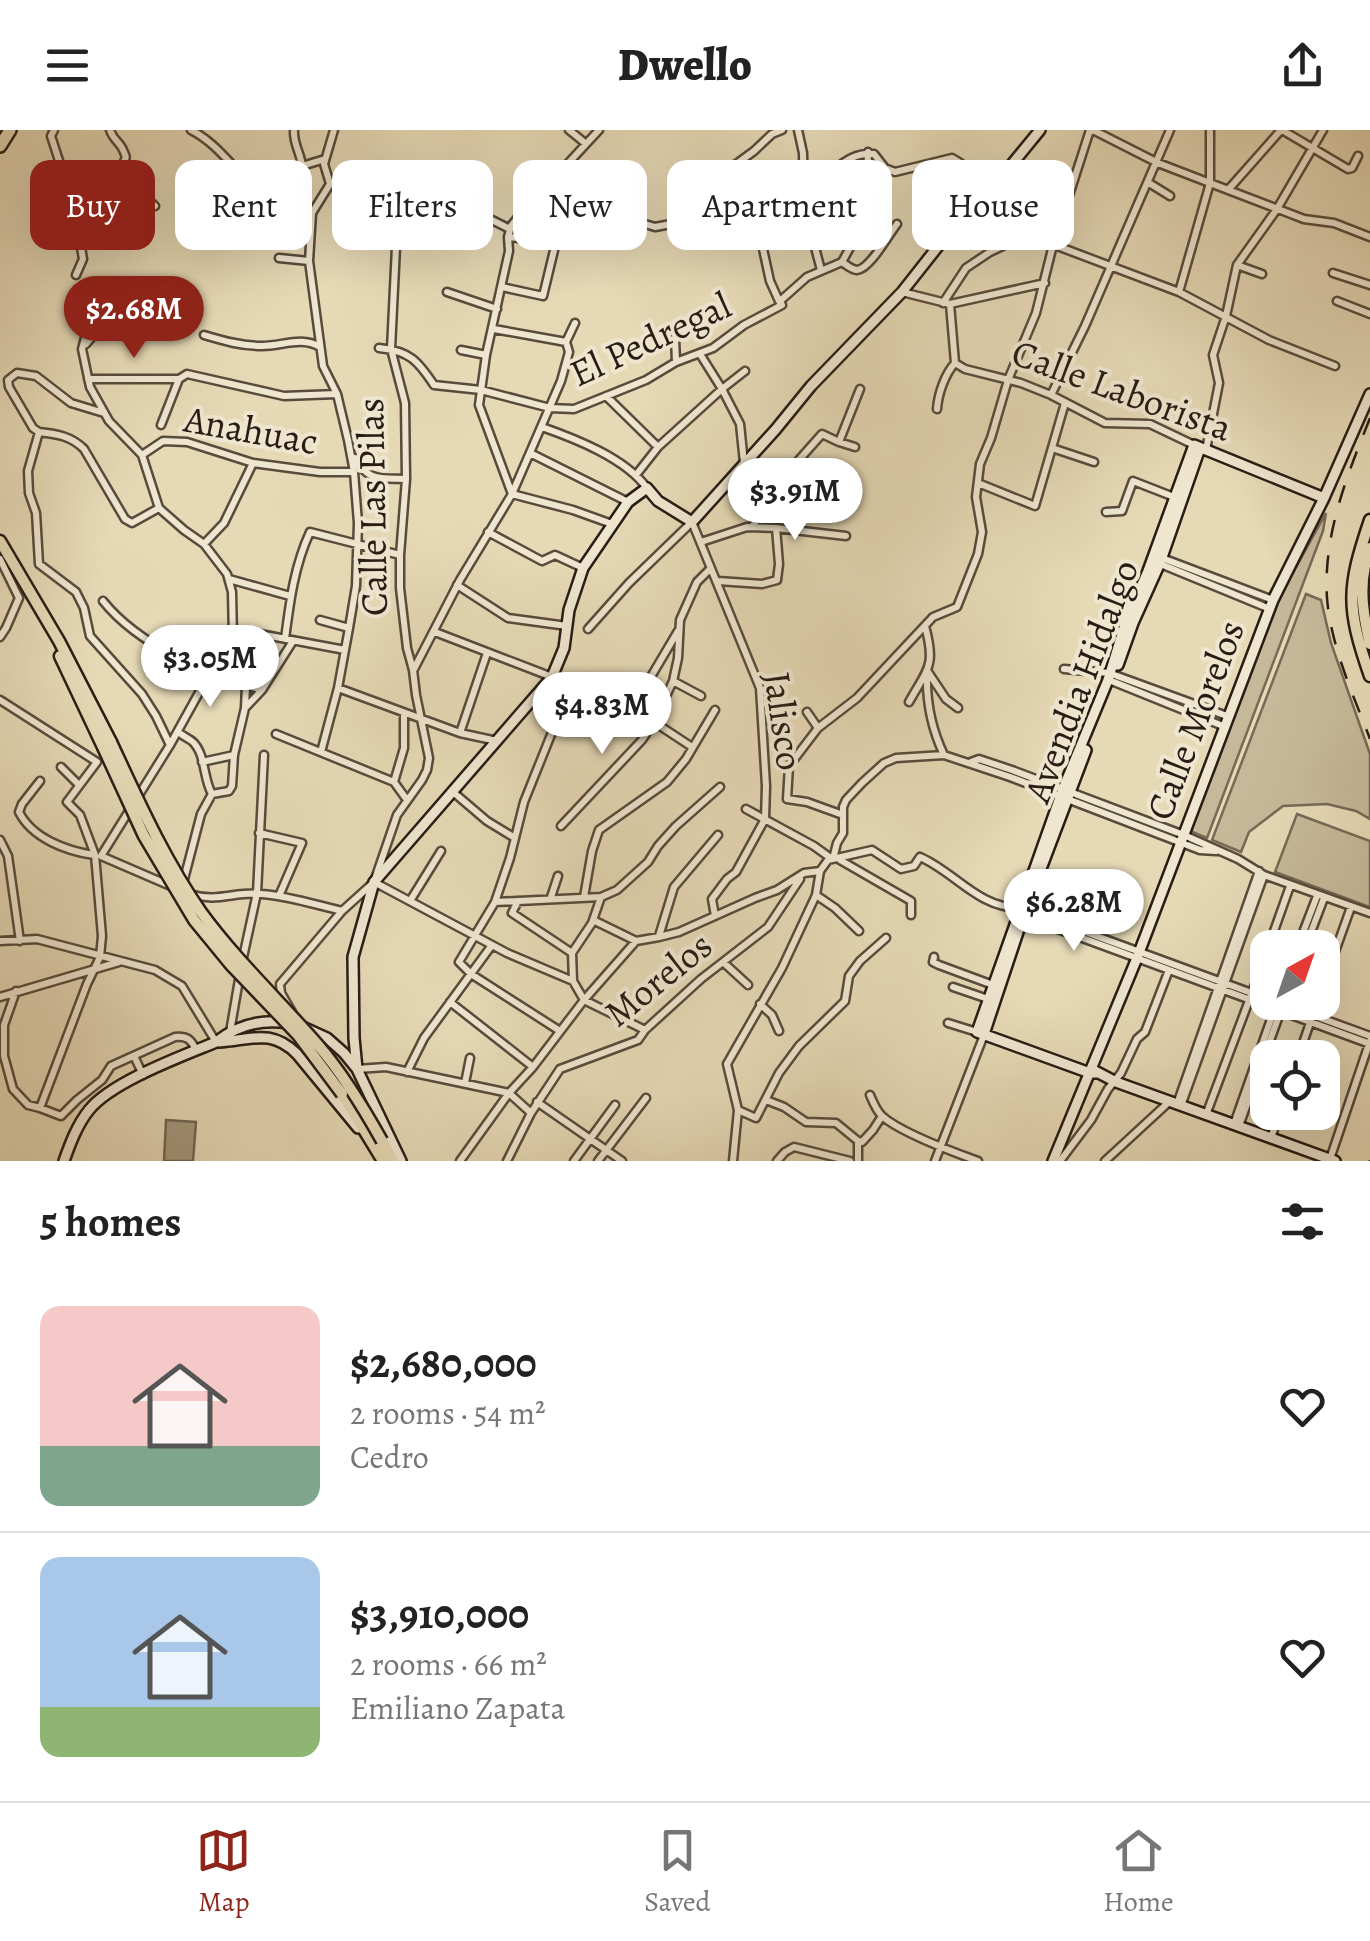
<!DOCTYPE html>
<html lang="en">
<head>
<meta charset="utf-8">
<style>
	:root { --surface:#fff; --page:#f6f6f6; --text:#222; --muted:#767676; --line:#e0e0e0; --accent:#8f2418 }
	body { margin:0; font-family:Alegreya,serif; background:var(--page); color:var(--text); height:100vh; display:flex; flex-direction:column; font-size:38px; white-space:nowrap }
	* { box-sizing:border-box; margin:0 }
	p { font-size:32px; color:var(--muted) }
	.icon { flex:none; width:55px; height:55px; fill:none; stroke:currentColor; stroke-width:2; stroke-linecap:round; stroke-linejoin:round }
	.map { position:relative; height:1031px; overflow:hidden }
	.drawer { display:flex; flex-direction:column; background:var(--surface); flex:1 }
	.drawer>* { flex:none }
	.hud { position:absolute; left:30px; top:30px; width:1310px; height:90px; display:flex; gap:20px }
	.needle { width:65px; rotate:40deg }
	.fabs { position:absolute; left:1250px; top:800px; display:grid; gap:20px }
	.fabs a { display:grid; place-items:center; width:90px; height:90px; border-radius:20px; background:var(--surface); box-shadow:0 10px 40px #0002; font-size:50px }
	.price { position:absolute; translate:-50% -85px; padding:0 22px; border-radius:35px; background:#fff; color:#222; font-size:32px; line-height:65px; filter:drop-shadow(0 2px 5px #0008) }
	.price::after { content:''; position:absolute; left:50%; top:60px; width:30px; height:22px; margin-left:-15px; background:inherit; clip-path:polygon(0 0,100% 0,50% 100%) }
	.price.on { background:var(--accent); color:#fff }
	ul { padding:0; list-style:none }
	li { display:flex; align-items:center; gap:30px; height:250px; padding:0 40px }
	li+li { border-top:2px solid var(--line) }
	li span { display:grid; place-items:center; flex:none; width:280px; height:200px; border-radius:20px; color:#555 }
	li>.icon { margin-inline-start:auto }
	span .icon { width:120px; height:120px; fill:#fffc; stroke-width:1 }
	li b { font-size:42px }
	h2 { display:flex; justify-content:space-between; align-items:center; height:120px; padding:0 40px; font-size:42px }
	.tag { padding:0 35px; border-radius:20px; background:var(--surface); box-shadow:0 10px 40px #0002; font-size:35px; line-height:90px }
	.tag.on { background:var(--accent); color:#fff }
	header { display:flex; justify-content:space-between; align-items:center; height:130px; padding:0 40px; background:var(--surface); font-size:45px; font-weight:800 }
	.tab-bar { display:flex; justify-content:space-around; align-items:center; height:140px; border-top:2px solid var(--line); background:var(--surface); font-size:28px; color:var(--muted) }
	.tab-bar a { display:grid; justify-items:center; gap:5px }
	.tab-bar .on { color:var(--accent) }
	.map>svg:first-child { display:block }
	.green { fill:#c6b99a; stroke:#776a57; stroke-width:2.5 }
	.water { fill:#a5997f; stroke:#736754; stroke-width:2.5 }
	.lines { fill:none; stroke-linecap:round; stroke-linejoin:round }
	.street-casing { stroke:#584b3c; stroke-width:11 }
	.secondary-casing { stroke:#281c14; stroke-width:14 }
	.primary-casing { stroke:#281c14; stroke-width:15 }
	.highway-casing { stroke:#281c14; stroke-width:16 }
	.street { stroke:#efe6d0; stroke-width:6 }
	.secondary { stroke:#efe6d0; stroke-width:9 }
	.primary { stroke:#e6d9b6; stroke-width:10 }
	.highway { stroke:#e6d9b6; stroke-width:11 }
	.rail { stroke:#281c14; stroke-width:2.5; stroke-dasharray:18 18; stroke-linecap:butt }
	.primary-bridge-casing { stroke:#281c14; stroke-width:15; stroke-linecap:butt }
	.primary-bridge { stroke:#e6d9b6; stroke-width:10 }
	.labels { text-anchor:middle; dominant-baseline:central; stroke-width:8; stroke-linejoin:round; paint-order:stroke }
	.street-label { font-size:38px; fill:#281c14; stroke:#efe6d0 }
</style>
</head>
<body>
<header><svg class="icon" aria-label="menu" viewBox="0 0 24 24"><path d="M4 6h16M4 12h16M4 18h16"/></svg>Dwello<svg class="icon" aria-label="share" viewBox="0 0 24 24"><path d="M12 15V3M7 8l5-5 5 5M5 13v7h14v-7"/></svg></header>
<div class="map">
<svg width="1370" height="1031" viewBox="0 0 1370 1031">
	<rect width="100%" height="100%" fill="#e6d9b6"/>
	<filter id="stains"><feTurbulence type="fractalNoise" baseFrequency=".002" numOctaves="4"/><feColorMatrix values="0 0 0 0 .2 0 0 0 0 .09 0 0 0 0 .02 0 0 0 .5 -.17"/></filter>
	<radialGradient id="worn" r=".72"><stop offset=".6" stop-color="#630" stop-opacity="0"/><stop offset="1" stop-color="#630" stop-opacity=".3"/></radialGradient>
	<path class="green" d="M1326 383 1323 401 1207 708 1190 701 1279 468Z
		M1306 464 1321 470 1331 513 1370 624V689L1356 681 1327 674 1283 676 1249 702 1241 722 1212 710Z
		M1297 684 1370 711V777L1275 742Z"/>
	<path class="water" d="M166 990 196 992 193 1031H164Z"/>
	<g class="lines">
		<defs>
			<path id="street" d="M54 0 51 6 74 77 83 129 76 145
				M110 0C113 10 120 12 123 20 129 33 123 24 124 37 125 52 145 67 155 76
				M191 0C223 16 240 51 270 69L297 62
				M294 0C293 13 300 22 302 35 303 44 300 53 297 62
				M569 0 585 13
				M798 0 803 23 804 76 821 140
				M1093 0 1158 33 1210 53 1304 89 1334 93 1370 107
				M1282 0 1348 39 1352 38 1358 26
				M302 36 325 29
				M730 38C750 44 798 61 817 51 836 41 850 21 874 24L885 38 895 42 952 28C989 48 1008 89 1044 111L1179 162 1269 210 1335 236
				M1149 53 1170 66
				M548 55 585 76 655 97 671 94 720 46 754 21 772 4 782 0
				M1228 60 1281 0
				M297 62 312 83 309 131 323 236 337 264 348 310 354 342 358 393 356 456 349 498 338 558 321 622
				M312 83 330 54 324 34 334 0
				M758 96 770 151 779 171
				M279 128 309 131
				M842 132 863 94 866 86 868 22
				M842 132C845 134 852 140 857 140 870 139 889 104 897 94
				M1237 135 1262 144
				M1333 143 1370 155
				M502 157 543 166 556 112 508 107
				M447 162 497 179
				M902 162 950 174 1045 153
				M1179 162 1210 53V0
				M76 166 81 184 88 197 82 219 90 257 109 291 142 325 159 378 184 400 204 414 227 444 232 462 233 508 243 531 246 556 245 578 234 625 232 656 229 661 212 664C203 649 206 625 193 612 193 611 178 603 178 602
				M1337 171 1370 184
				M943 173 966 138 990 122 1030 103
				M950 174 955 233 965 239 1021 253 1051 265 1105 293 1150 294 1194 315
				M494 199 566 212
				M204 205C224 211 242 216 262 216 283 216 301 206 320 217
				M675 208 676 232
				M86 214 92 207 161 169
				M379 218C410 221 418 231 434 255L481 260 550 278 574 279 646 250 676 232 713 218 744 195 782 175 780 171 807 147 842 132
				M461 220 486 225
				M700 224 722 259 740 294 744 333
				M88 249H179
				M1051 265 1085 196 1170 0
				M606 266 658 317
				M937 279C938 264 945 244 955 233
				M161 295 179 249 187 244 284 266 337 264
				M542 297C576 309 625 328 647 358
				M39 302 28 341 29 363 36 383 39 434 76 462 84 478 90 506 142 564 156 586 170 615
				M39 302 33 298 9 257 8 250 17 243 36 246 71 273 104 283
				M39 302C57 304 71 306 84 319L125 389 132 393 159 378
				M839 312 855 317
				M1052 318 1094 332
				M1206 320 1219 253 1213 225 1226 186 1237 135 1277 79 1323 0
				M530 323 628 372
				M142 325 163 311 187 312 253 333 320 342H354
				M354 328C370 352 379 348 406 349
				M636 345 658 317 722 259 745 241
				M978 353 1035 376 1065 273
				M512 364 479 275 486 225 509 121 508 107 511 96 533 68 548 55 599 0
				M512 364 573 380 612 394
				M1106 382 1122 381 1133 351 1174 367
				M752 397 790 340 822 304 839 312 860 259
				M776 398 846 406
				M488 402 542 431 555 425 583 438
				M701 412 747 397 776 398 779 434 777 450 762 454 718 451
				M204 414 224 393 253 333
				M1162 428 1273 470
				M0 429 19 468 6 498 0 507
				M1158 433 1270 479
				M229 449 290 466
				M457 455 508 488 567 496
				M103 471C139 516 207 544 262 560
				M320 490 349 498
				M588 499 629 453 692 392 760 558 766 656 765 689 736 742 727 749 712 769 715 786
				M249 502 345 520
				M435 502 552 547
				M285 509C290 471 294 437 310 402L400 425
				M414 539 460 450 512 364 561 251 569 222 566 212 575 193
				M1064 539 1109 543 1227 586
				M928 542 946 569 958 578
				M927 543C926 573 931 598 944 625
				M1109 550 1223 596
				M673 551 701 566
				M338 558 460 603 497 611
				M0 570 97 632 67 672 80 685 95 725 102 806 100 827 87 854 40 978 61 986 77 970 102 950 111 936 175 907C187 906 191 909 196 920
				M909 572C928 538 936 536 925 496
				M246 577 262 560 293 511
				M807 582 818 598
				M654 592 692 617
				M623 594 678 501
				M460 603 487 523
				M276 604 394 652 407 670
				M202 632 234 625
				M971 632 979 629 1012 640 1184 705 1238 729 1264 745 1370 783
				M61 637 79 655
				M40 651 22 674 19 682C32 708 66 721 94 725
				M394 652 404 618V583
				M453 662 487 691 515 708
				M746 679 814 716 832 729
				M843 685 807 672 787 669 789 636 818 598 857 568 933 487 957 477 978 424 982 402 976 367 980 334 991 308 1008 250 1036 183 1053 115 1090 0
				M561 696 642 610 654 592 673 551 678 528 680 490 697 452 710 439
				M259 703 302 713 279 766
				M0 710 8 726 20 811
				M101 726 173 757
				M101 726 170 615 211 541
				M833 729 837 713 843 703V677L846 670 862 653 884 633 896 628 944 625 1010 647 1200 720 1216 721
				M840 730 911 771V785
				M376 746 397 685 422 650 427 640 429 628 416 565 413 540 407 518 400 458V425L406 349 405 273 391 219 396 117 403 85 409 78 424 71 460 74 510 99
				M374 752 507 823 573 851
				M183 753 201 684 212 664
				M189 764C219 773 234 761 262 764 289 766 316 775 342 781
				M816 765 835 778 859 801
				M551 767 558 746
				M584 767 592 721 599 700 667 652 686 629 715 580
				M601 767 592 793 572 823 573 851 584 870 645 900
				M410 771 441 721
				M518 771 512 783 572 823
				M495 772 601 767 617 760 648 732 658 716 676 696 720 657
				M1020 785 1370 914
				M593 790 636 811 659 807 679 802 755 768 777 760 804 743 820 741 828 730 872 720 901 739 914 736 920 727C955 742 978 778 1020 778L1268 869
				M659 806 674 757 718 705
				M0 811 37 809 155 840 182 856 216 912
				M1268 818 1290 756
				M1297 818 1317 766
				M1305 818 1324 768
				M934 827 933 832 939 835 993 855
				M242 832 257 763 264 625
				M723 832 748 855
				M953 857 988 869
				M1322 858 1351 777
				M16 861 4 895V926L13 959 28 975 40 978
				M0 867 119 832
				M450 872 533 937
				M760 874 772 885 779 901
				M1282 874 1370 906
				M292 882 281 863 280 854 342 781 373 753
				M948 893 977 902
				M560 901 471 844 459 832 495 772 510 728 524 672 573 550
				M230 902 240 844
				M134 926 143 945
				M1298 928 1317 872
				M357 939 386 937 509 963 531 983
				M407 942 424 908 492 815
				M465 953 470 928
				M870 965C873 972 876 980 882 986 901 1003 953 1022 978 1031
				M766 970 784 977 806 992 836 993 858 1011V1031
				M537 972 622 1031
				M1177 974 1259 741
				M1181 976 1264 745
				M738 980 756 988 779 943 799 916 845 871 849 846 860 831 886 808
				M1206 985 1268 820
				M1234 994 1277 872
				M1239 996 1284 872
				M1271 1008 1280 982
				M858 1011 862 1012 873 1000 882 986
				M1330 1029 1370 911
				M460 1031 509 963 533 937 584 870 636 811
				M507 1031 531 983 560 939 638 910 645 900 701 849 768 797 800 749
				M574 1031 615 975
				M598 1031 646 968
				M733 1031 738 980 727 934 782 838 816 765 820 741
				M777 1031 785 1022 794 1017 850 1031
				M935 1031 984 905
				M1060 1031 1091 990 1108 959 1121 943 1137 909 1145 902 1169 840
				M1105 1031 1169 972"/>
			<path id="secondary" d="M1118 535 1133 493 1160 433 1200 318
				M303 897 327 908 344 923 357 939 401 1031
				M984 904 1025 781 1086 620
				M219 912C251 910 271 898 297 924L358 998
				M357 939 354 908 353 827 374 752 552 547 564 518 569 480 583 438 628 372 647 358 658 371 692 392 776 299 811 256 902 162 947 105 990 61 1040 0
				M1095 941 1116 952 1335 1031
				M1098 943H1090L977 902 1063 659 1108 550 1126 491 1148 441 1194 315 1324 368
				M64 1031C70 1014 77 995 89 980 111 952 182 926 216 912 237 895 261 889 288 893
				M1053 1031 1137 828 1273 470 1324 368 1370 264"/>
			<path id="primary" d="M1370 390C1347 458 1346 477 1370 546
				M0 411 59 511 111 612
				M1370 418C1358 451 1362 480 1370 514
				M60 526 103 617
				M342 964 383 1031
				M382 1011 393 1031"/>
			<path id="highway" d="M0 16 10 0"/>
		</defs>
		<use href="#street" class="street-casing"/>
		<use href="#secondary" class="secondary-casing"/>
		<use href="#primary" class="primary-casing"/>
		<use href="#highway" class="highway-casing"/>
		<use href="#street" class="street"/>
		<use href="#secondary" class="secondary"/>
		<use href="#primary" class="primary"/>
		<use href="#highway" class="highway"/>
		<path class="rail" d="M1370 288C1347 346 1323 404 1327 468 1331 517 1353 564 1370 609
			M1370 1031V1030"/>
		<defs>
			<path id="primary-bridge" d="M111 612C138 670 164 729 201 782 236 830 279 870 318 915 343 944 363 977 382 1011
				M103 617 144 706 194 790 231 835 298 905 342 964"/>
		</defs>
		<use href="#primary-bridge" class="primary-bridge-casing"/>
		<use href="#primary-bridge" class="primary-bridge"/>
	</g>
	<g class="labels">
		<g class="street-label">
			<text transform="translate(650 209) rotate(-25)">El Pedregal</text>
			<text transform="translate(1122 260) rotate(20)">Calle Laborista</text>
			<text transform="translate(251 300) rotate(10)">Anahuac</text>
			<text transform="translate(372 377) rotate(-91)">Calle Las Pilas</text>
			<text transform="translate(1081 551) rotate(-69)">Avendia Hidalgo</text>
			<text transform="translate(1195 590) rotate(-69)">Calle Morelos</text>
			<text transform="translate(784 591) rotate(82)">Jalisco</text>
			<text transform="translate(658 849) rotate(-39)">Morelos</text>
		</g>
	</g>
	<rect width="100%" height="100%" filter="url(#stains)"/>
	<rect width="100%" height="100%" fill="url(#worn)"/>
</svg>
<div class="fabs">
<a><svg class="needle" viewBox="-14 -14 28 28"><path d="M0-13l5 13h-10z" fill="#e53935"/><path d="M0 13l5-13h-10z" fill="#767676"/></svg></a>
<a><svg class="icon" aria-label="locate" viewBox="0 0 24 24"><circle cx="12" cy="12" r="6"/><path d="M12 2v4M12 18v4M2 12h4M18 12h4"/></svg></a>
</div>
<b class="price on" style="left:134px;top:231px">$2.68M</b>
<b class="price" style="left:795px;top:413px">$3.91M</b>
<b class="price" style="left:210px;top:580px">$3.05M</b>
<b class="price" style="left:602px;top:627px">$4.83M</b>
<b class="price" style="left:1074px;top:824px">$6.28M</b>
<div class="hud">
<a class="tag on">Buy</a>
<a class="tag">Rent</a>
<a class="tag">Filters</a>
<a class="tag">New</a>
<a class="tag">Apartment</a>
<a class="tag">House</a>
</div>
</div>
<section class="drawer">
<h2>5 homes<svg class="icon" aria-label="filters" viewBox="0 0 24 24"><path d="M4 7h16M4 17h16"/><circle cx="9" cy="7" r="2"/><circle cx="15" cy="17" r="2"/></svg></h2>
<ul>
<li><span style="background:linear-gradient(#f6c9c9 70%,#7fa58c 0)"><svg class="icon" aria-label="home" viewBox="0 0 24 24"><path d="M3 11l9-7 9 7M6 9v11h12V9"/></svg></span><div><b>$2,680,000</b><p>2 rooms · 54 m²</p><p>Cedro</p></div><svg class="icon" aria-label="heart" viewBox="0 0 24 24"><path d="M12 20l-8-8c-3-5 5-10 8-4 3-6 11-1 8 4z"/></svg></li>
<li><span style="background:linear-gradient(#a9c7e8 75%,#8fb573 0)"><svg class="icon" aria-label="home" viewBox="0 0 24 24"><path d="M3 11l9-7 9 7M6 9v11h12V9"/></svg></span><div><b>$3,910,000</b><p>2 rooms · 66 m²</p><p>Emiliano Zapata</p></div><svg class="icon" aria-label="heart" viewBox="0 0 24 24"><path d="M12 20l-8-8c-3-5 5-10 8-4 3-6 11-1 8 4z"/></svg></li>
</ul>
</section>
<nav class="tab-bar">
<a class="on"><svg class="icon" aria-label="map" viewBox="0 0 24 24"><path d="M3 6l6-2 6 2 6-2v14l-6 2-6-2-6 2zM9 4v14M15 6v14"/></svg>Map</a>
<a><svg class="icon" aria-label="saved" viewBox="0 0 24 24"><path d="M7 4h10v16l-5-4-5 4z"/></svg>Saved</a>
<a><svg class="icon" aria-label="home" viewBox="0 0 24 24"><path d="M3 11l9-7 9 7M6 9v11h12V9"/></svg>Home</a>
</nav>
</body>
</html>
